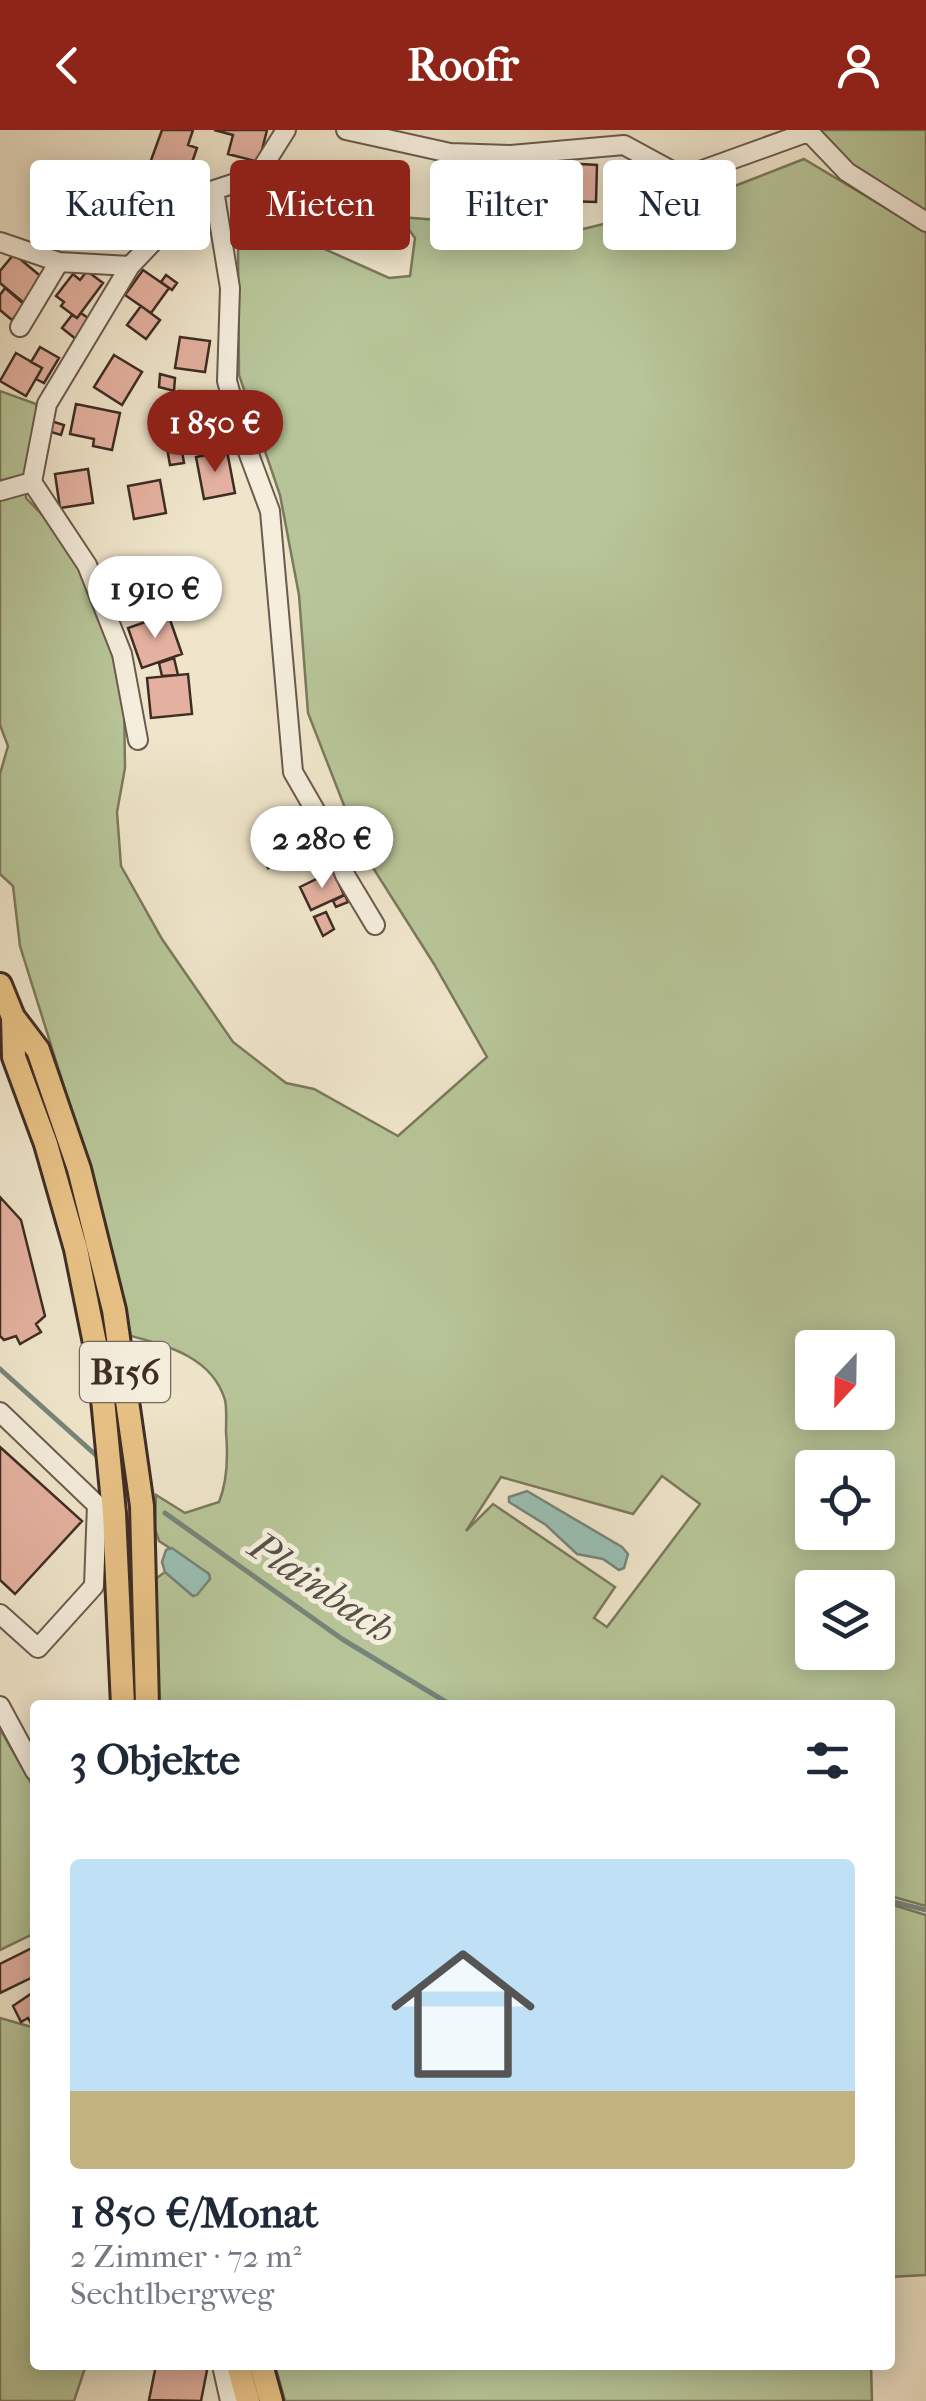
<!DOCTYPE html>
<html lang="de">
<head>
<meta charset="utf-8">
<style>
	:root { --surface:#fff; --page:#f2f2f3; --text:#1f2937; --muted:#747a83; --line:#e0e1e3; --accent:#8f2418 }
	body { margin:0; font-family:"IM FELL French Canon",serif; background:var(--page); color:var(--text); height:100vh; display:flex; flex-direction:column; font-size:38px; white-space:nowrap }
	* { box-sizing:border-box; margin:0 }
	p { font-size:32px; color:var(--muted) }
	.icon { flex:none; width:55px; height:55px; fill:none; stroke:currentColor; stroke-width:2; stroke-linecap:round; stroke-linejoin:round }
	.map { position:relative; flex:1; overflow:hidden }
	.side { position:absolute; left:30px; top:1570px; width:865px; height:670px; display:flex; flex-direction:column; background:var(--surface); border-radius:10px; box-shadow:0 5px 25px #0003 }
	.side>* { flex:none }
	.banner { position:absolute; left:30px; top:30px; width:868px; height:90px; display:flex; gap:20px }
	.needle { width:65px; rotate:202deg }
	.fabs { position:absolute; left:795px; top:1200px; display:grid; gap:20px }
	.fabs a { display:grid; place-items:center; width:100px; height:100px; border-radius:10px; background:var(--surface); box-shadow:0 5px 25px #0003; font-size:50px }
	.price { position:absolute; translate:-50% -85px; padding:0 22px; border-radius:35px; background:#fff; color:#222; font-size:32px; line-height:65px; filter:drop-shadow(0 2px 5px #0008) }
	.price::after { content:''; position:absolute; left:50%; top:60px; width:30px; height:22px; margin-left:-15px; background:inherit; clip-path:polygon(0 0,100% 0,50% 100%) }
	.price.current { background:var(--accent); color:#fff }
	ul { padding:0; list-style:none }
	li { display:grid; align-content:center; gap:20px; height:530px; padding:0 40px }
	li+li { border-top:2px solid var(--line) }
	li span { display:grid; place-items:center; height:310px; border-radius:10px; color:#555 }
	li>.icon { margin-inline-start:auto }
	span .icon { width:180px; height:180px; fill:#fffc; stroke-width:1 }
	li b { font-size:42px }
	h2 { display:flex; justify-content:space-between; align-items:center; height:120px; padding:0 40px; font-size:42px }
	.tag { padding:0 35px; border-radius:10px; background:var(--surface); box-shadow:0 5px 25px #0003; font-size:35px; line-height:90px }
	.tag.current { background:var(--accent); color:#fff }
	header { display:flex; justify-content:space-between; align-items:center; height:130px; padding:0 40px; background:var(--accent); color:#fff; font-size:45px; font-weight:800 }
	.map>svg:first-child { display:block }
	.green { fill:#b7c598; stroke:#7b795e; stroke-width:2.5; fill-rule:evenodd }
	.water { fill:#9abfb3; stroke:#76857a; stroke-width:2.5 }
	.lines { fill:none; stroke-linecap:round; stroke-linejoin:round }
	.stream { stroke:#76857a; stroke-width:5 }
	.building { fill:#e4b1a0; stroke:#3f2d25; stroke-width:2.5 }
	.minor-casing { stroke:#6b5b4e; stroke-width:22 }
	.major-casing { stroke:#3f2d25; stroke-width:28 }
	.minor { stroke:#f5eedd; stroke-width:18 }
	.major { stroke:#e8c285; stroke-width:22 }
	.labels { text-anchor:middle; dominant-baseline:central; stroke-width:10; stroke-linejoin:round; paint-order:stroke }
	.shield { fill:#f5eedd; stroke:#76675c; stroke-width:2.5 }
	.shield-label { font-size:35px; font-weight:bold; fill:#3f2d25 }
	.water-label { font-size:40px; font-style:italic; fill:#565248; stroke:#f5eedd }
</style>
</head>
<body>
<header><svg class="icon" aria-label="back" viewBox="0 0 24 24"><path d="M15 5l-7 7 7 7"/></svg>Roofr<svg class="icon" aria-label="person" viewBox="0 0 24 24"><circle cx="12" cy="8" r="4"/><path d="M4 21q1-7 8-7t8 7"/></svg></header>
<div class="map">
<svg width="926" height="2271" viewBox="0 0 926 2271">
	<rect width="100%" height="100%" fill="#efe5ca"/>
	<filter id="stains"><feTurbulence type="fractalNoise" baseFrequency=".002" numOctaves="4"/><feColorMatrix values="0 0 0 0 .2 0 0 0 0 .09 0 0 0 0 .02 0 0 0 .5 -.17"/></filter>
	<radialGradient id="worn" r=".72"><stop offset=".6" stop-color="#630" stop-opacity="0"/><stop offset="1" stop-color="#630" stop-opacity=".3"/></radialGradient>
	<path class="green" d="M819 0H926V83C885 60 848 38 819 0Z
		M804 29 926 102V1776L890 1766V1575H159L154 1450 165 1442 193 1466 210 1449 209 1444 159 1411 155 1399 156 1365 185 1383 219 1372C228 1350 228 1325 226 1302 226 1292 227 1279 225 1270 212 1227 168 1216 131 1206L97 1062 20 816 13 756 0 744V644L8 616 0 595V261L36 274 39 299 26 346V368L54 397 78 430 109 502 124 567 125 638 117 682 121 736 162 809 233 912 286 953 314 959 398 1006 487 927 434 834 361 719 308 583 299 465 280 365 239 245 238 119 300 108 389 148 410 146 415 108 400 87 575 101 669 78 727 87 732 57ZM812 1218H878V1282H812ZM812 1338H878V1402H812ZM662 1346 700 1374 607 1497 594 1488 615 1457 493 1374 466 1401 501 1347 633 1384ZM812 1458H878V1522H812Z
		M0 1599 35 1660V1803L0 1820Z
		M890 1774 926 1785V2145L890 2147Z
		M0 1888 35 1898V2235H86L74 2271H0Z
		M275 2235H871L872 2271H285Z"/>
	<path class="water" d="M527 1361 622 1417 628 1424 624 1438 619 1440 603 1429 577 1424 546 1395 509 1372V1367Z
		M172 1418 209 1444 210 1449 197 1465 193 1466 165 1442 162 1432 166 1420Z"/>
	<g class="lines">
		<path class="stream" d="M0 1239 98 1327
			M165 1383 342 1509 451 1575
			M890 1771 926 1780"/>
	</g>
	<path class="building" d="M162 0H193L188 15 197 18 187 47 150 33Z
		M214 0H267L259 32 228 24 233 5Z
		M563 33 597 35 596 72 562 71Z
		M696 49 730 54 726 79 692 73Z
		M14 124 44 149 24 173 0 153V141Z
		M143 140 169 158 151 183 125 165Z
		M87 141 103 153 77 188 61 176 64 172 56 166 73 144 80 150Z
		M166 145 177 153 172 160 161 152Z
		M5 158 25 175 12 190 0 180V165Z
		M141 176 160 190 146 209 127 195Z
		M81 183 92 191 77 210 62 198 72 185 77 188Z
		M180 207 210 211 205 242 175 238Z
		M40 217 59 228 44 253 36 249 42 238 31 232Z
		M16 223 42 238 26 266 0 251Z
		M114 225 142 242 122 275 94 257Z
		M160 244 175 248 174 261 159 257Z
		M179 261 208 262 207 298 178 297Z
		M76 274 120 283 112 320 93 316 94 309 70 304Z
		M51 291 64 295 61 305 48 301Z
		M181 315 184 333 170 335 167 318Z
		M227 321 235 363 204 369 196 327Z
		M88 339 93 373 60 378 55 344Z
		M160 350 166 383 134 389 128 356Z
		M123 432 128 443 151 433 163 462 123 478 107 439Z
		M168 484 182 524 142 538 128 498Z
		M174 528 178 545 162 546 159 533Z
		M188 544 192 584 151 588 147 548Z
		M312 681 326 712 268 738 254 707Z
		M346 691 352 703 340 708 334 696Z
		M333 741 344 765 311 780 300 757Z
		M345 765 348 772 336 777 333 771Z
		M326 782 334 799 323 806 314 787Z
		M0 1067 21 1090 45 1186 36 1194 41 1202 20 1214 16 1206 4 1210 0 1206Z
		M0 1317 82 1391 15 1464 0 1450Z
		M30 1819 35 1820V1846L0 1863V1834Z
		M35 1861V1894L32 1895 28 1888 21 1892 13 1876Z
		M156 2235H208L201 2271 149 2270Z"/>
	<g class="lines">
		<defs>
			<path id="minor" d="M346 0 450 23 511 25 624 15 683 47 808 2
				M807 0 847 42 926 92
				M214 60 230 158 227 251 244 311 270 381 293 642 331 708 345 745 375 795
				M0 112 59 132 130 136 190 73 214 60 257 46 286 0
				M20 197 59 132
				M32 352 87 435 122 524 138 610
				M0 361 32 352 47 274 130 136
				M0 1282 97 1375 94 1456 38 1518 0 1484
				M0 1576 35 1641
				M222 2235 230 2271"/>
			<path id="major" d="M0 855 13 887 38 920 79 1039 114 1180 142 1376 147 1575
				M13 887 14 927 46 1014 76 1119 100 1238 114 1383 123 1575
				M238 2235 248 2271
				M261 2235 271 2271"/>
		</defs>
		<use href="#minor" class="minor-casing"/>
		<use href="#major" class="major-casing"/>
		<use href="#minor" class="minor"/>
		<use href="#major" class="major"/>
	</g>
	<g class="labels">
		<rect class="shield" x="80" y="1212" width="90" height="60" rx="8"/>
		<g class="shield-label">
			<text x="125" y="1242">B156</text>
		</g>
		<g class="water-label">
			<text transform="translate(322 1458) rotate(34)">Plainbach</text>
		</g>
	</g>
	<rect width="100%" height="100%" filter="url(#stains)"/>
	<rect width="100%" height="100%" fill="url(#worn)"/>
</svg>
<div class="fabs">
<a><svg class="needle" viewBox="-14 -14 28 28"><path d="M0-13l5 13h-10z" fill="#e53935"/><path d="M0 13l5-13h-10z" fill="#747a83"/></svg></a>
<a><svg class="icon" aria-label="locate" viewBox="0 0 24 24"><circle cx="12" cy="12" r="6"/><path d="M12 2v4M12 18v4M2 12h4M18 12h4"/></svg></a>
<a><svg class="icon" aria-label="layers" viewBox="0 0 24 24"><path d="M12 4l9 5-9 5-9-5zM3 14l9 5 9-5"/></svg></a>
</div>
<b class="price current" style="left:215px;top:345px">1 850 €</b>
<b class="price" style="left:155px;top:511px">1 910 €</b>
<b class="price" style="left:322px;top:761px">2 280 €</b>
<div class="banner">
<a class="tag">Kaufen</a>
<a class="tag current">Mieten</a>
<a class="tag">Filter</a>
<a class="tag">Neu</a>
</div>
<section class="side">
<h2>3 Objekte<svg class="icon" aria-label="filters" viewBox="0 0 24 24"><path d="M4 7h16M4 17h16"/><circle cx="9" cy="7" r="2"/><circle cx="15" cy="17" r="2"/></svg></h2>
<ul>
<li><span style="background:linear-gradient(#bfe0f5 75%,#c2b280 0)"><svg class="icon" aria-label="home" viewBox="0 0 24 24"><path d="M3 11l9-7 9 7M6 9v11h12V9"/></svg></span><div><b>1 850 €/Monat</b><p>2 Zimmer · 72 m²</p><p>Sechtlbergweg</p></div></li>
</ul>
</section>
</div>
</body>
</html>
